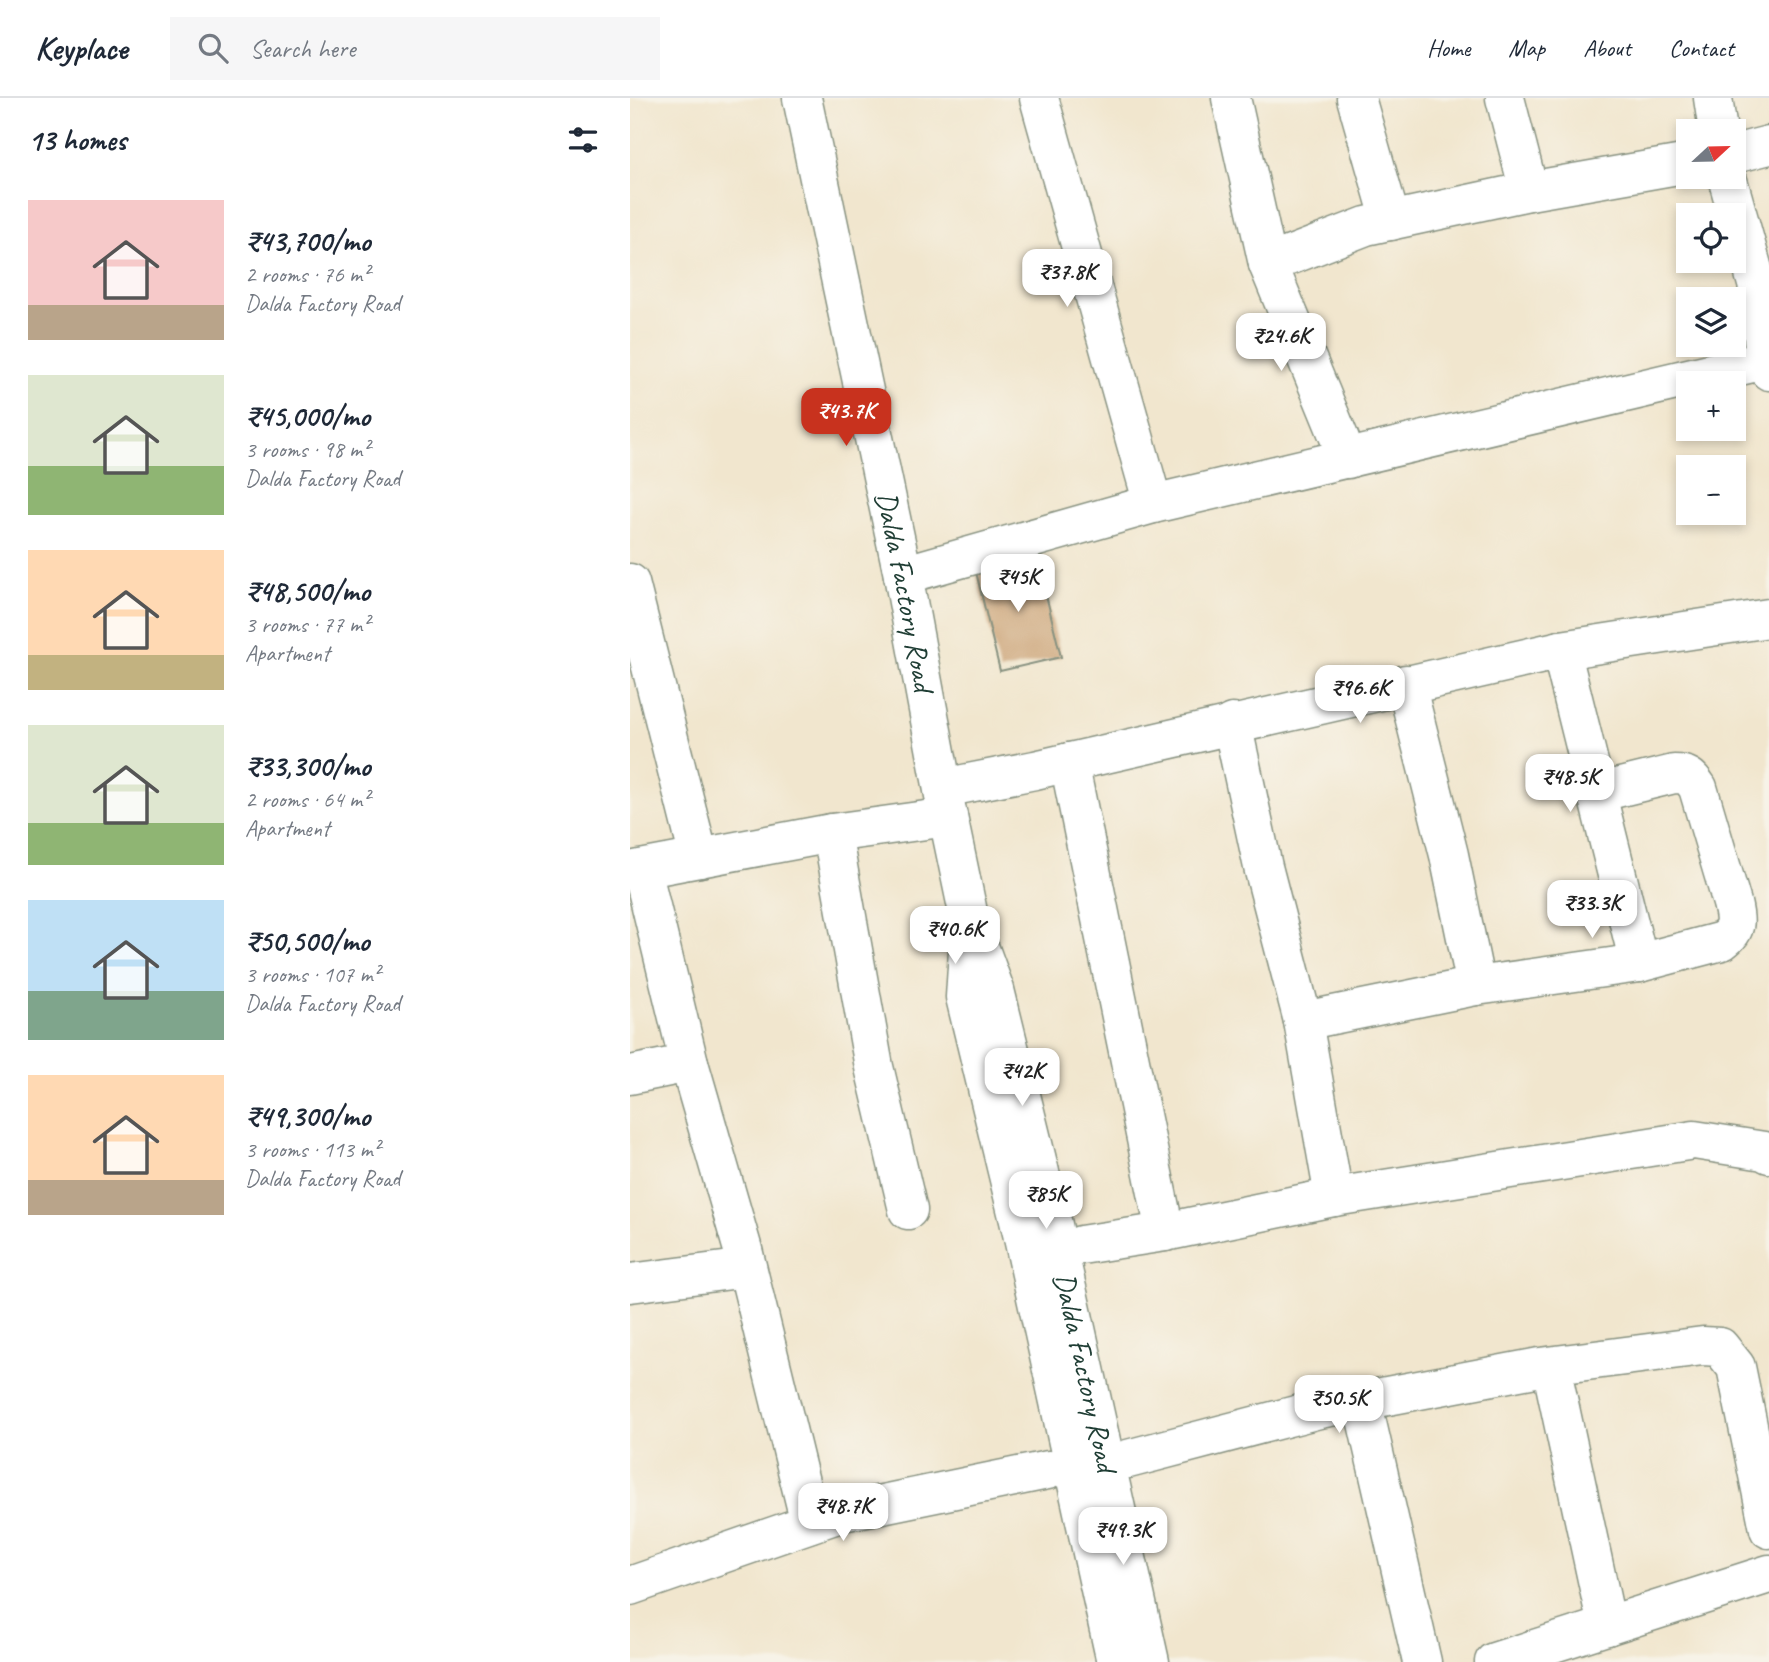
<!DOCTYPE html>
<html lang="en">
<head>
<meta charset="utf-8">
<style>
	:root { --surface:#fff; --page:#f6f6f7; --text:#1f2937; --muted:#747a83; --line:#e0e1e3; --accent:#c8321e }
	body { margin:0; font-family:Caveat,sans-serif; background:var(--page); color:var(--text); height:100vh; display:flex; flex-direction:column; font-size:26px; white-space:nowrap }
	* { box-sizing:border-box; margin:0 }
	p { font-size:23px; color:var(--muted) }
	.icon { flex:none; width:38px; height:38px; fill:none; stroke:currentColor; stroke-width:2; stroke-linecap:round; stroke-linejoin:round }
	.map { position:relative; flex:1; overflow:hidden }
	.drawer { display:flex; flex-direction:column; background:var(--surface); width:630px }
	.drawer>* { flex:none }
	.needle { width:46px; rotate:68deg }
	.tools { position:absolute; left:1046px; top:21px; display:grid; gap:14px }
	.tools a { display:grid; place-items:center; width:70px; height:70px; border-radius:0px; background:var(--surface); box-shadow:0 4px 10px #0003; font-size:35px }
	.price { position:absolute; translate:-50% -60px; padding:0 16px; border-radius:14px; background:#fff; color:#222; font-size:23px; line-height:46px; filter:drop-shadow(0 2px 4px #0008) }
	.price::after { content:''; position:absolute; left:50%; top:42px; width:21px; height:16px; margin-left:-10px; background:inherit; clip-path:polygon(0 0,100% 0,50% 100%) }
	.price.active { background:var(--accent); color:#fff }
	ul { padding:0; list-style:none }
	li { display:flex; align-items:center; gap:21px; height:175px; padding:0 28px }
	li span { display:grid; place-items:center; flex:none; width:196px; height:140px; border-radius:0px; color:#555 }
	li>.icon { margin-inline-start:auto }
	span .icon { width:84px; height:84px; fill:#fffc; stroke-width:1 }
	li b { font-size:30px }
	h2 { display:flex; justify-content:space-between; align-items:center; height:84px; padding:0 28px; font-size:30px }
	header { display:flex; align-items:center; gap:42px; box-sizing:border-box; height:98px; padding:0 35px; background:var(--surface); border-bottom:2px solid var(--line) }
	header strong { font-size:33px }
	nav { display:flex; gap:38px; margin-inline-start:auto; font-size:24px }
	.search { width:490px; height:63px; background:var(--page); display:flex; align-items:center; gap:18px; box-sizing:border-box; padding:0 24px; border-radius:0px; color:var(--muted); font-size:26px }
	main { display:flex; flex:1; min-height:0 }
	.map>svg:first-child { display:block }
	.building { fill:#cea77d }
	.lines { fill:none; stroke-linecap:round; stroke-linejoin:round }
	.minor-casing { stroke:#889281; stroke-width:41 }
	.minor { stroke:#fff; stroke-width:38 }
	.labels { text-anchor:middle; dominant-baseline:central; stroke-width:5; stroke-linejoin:round; paint-order:stroke }
	.street-label { font-size:30px; fill:#1f3d34; stroke:#f7f3e8 }
</style>
</head>
<body>
<header>
<strong>Keyplace</strong>
<div class="search"><svg class="icon" aria-label="search" viewBox="0 0 24 24"><circle cx="10" cy="10" r="6"/><path d="M15 15l6 6"/></svg>Search here</div>
<nav><a>Home</a><a>Map</a><a>About</a><a>Contact</a></nav>
</header>
<main>
<section class="drawer">
<h2>13 homes<svg class="icon" aria-label="filters" viewBox="0 0 24 24"><path d="M4 7h16M4 17h16"/><circle cx="9" cy="7" r="2"/><circle cx="15" cy="17" r="2"/></svg></h2>
<ul>
<li><span style="background:linear-gradient(#f6c9c9 75%,#b9a48a 0)"><svg class="icon" aria-label="home" viewBox="0 0 24 24"><path d="M3 11l9-7 9 7M6 9v11h12V9"/></svg></span><div><b>₹43,700/mo</b><p>2 rooms · 76 m²</p><p>Dalda Factory Road</p></div></li>
<li><span style="background:linear-gradient(#dfe7d0 65%,#8fb573 0)"><svg class="icon" aria-label="home" viewBox="0 0 24 24"><path d="M3 11l9-7 9 7M6 9v11h12V9"/></svg></span><div><b>₹45,000/mo</b><p>3 rooms · 98 m²</p><p>Dalda Factory Road</p></div></li>
<li><span style="background:linear-gradient(#ffd9b3 75%,#c2b280 0)"><svg class="icon" aria-label="home" viewBox="0 0 24 24"><path d="M3 11l9-7 9 7M6 9v11h12V9"/></svg></span><div><b>₹48,500/mo</b><p>3 rooms · 77 m²</p><p>Apartment</p></div></li>
<li><span style="background:linear-gradient(#dfe7d0 70%,#8fb573 0)"><svg class="icon" aria-label="home" viewBox="0 0 24 24"><path d="M3 11l9-7 9 7M6 9v11h12V9"/></svg></span><div><b>₹33,300/mo</b><p>2 rooms · 64 m²</p><p>Apartment</p></div></li>
<li><span style="background:linear-gradient(#bfe0f5 65%,#7fa58c 0)"><svg class="icon" aria-label="home" viewBox="0 0 24 24"><path d="M3 11l9-7 9 7M6 9v11h12V9"/></svg></span><div><b>₹50,500/mo</b><p>3 rooms · 107 m²</p><p>Dalda Factory Road</p></div></li>
<li><span style="background:linear-gradient(#ffd9b3 75%,#b9a48a 0)"><svg class="icon" aria-label="home" viewBox="0 0 24 24"><path d="M3 11l9-7 9 7M6 9v11h12V9"/></svg></span><div><b>₹49,300/mo</b><p>3 rooms · 113 m²</p><p>Dalda Factory Road</p></div></li>
</ul>
</section>
<div class="map">
<svg width="1139" height="1564" viewBox="0 0 1139 1564">
	<rect width="100%" height="100%" fill="#f7f3e8"/>
	<filter id="ink" filterUnits="userSpaceOnUse"><feTurbulence type="fractalNoise" baseFrequency=".0143" numOctaves="2"/><feDisplacementMap in="SourceGraphic" scale="14" xChannelSelector="R" yChannelSelector="G"/><feConvolveMatrix kernelMatrix="1 2 1 2 8 2 1 2 1" color-interpolation-filters="sRGB"/></filter>
	<filter id="wash" filterUnits="userSpaceOnUse"><feTurbulence type="fractalNoise" baseFrequency=".00686" numOctaves="4" result="noise"/><feDisplacementMap in="SourceGraphic" scale="28" xChannelSelector="R" yChannelSelector="G"/><feGaussianBlur stdDeviation="1.57" result="paint"/><feColorMatrix in="noise" values="0 0 0 0 0 0 0 0 0 0 0 0 0 0 0 0 0 1.4 0 .05"/><feComposite in="paint" operator="in"/></filter>
	<g filter="url(#wash)">
		<rect width="100%" height="100%" fill="#f1e6ce"/>
		<g id="blocks">
			<path class="building" d="M407 460 431 559 370 573 346 474Z"/>
		</g>
	</g>
	<g filter="url(#ink)">
		<use href="#blocks" fill-opacity="0" stroke="#889281" stroke-width="2"/>
		<g class="lines">
			<defs>
				<g id="minor">
					<path id="s1" d="M172 0 273 477 318 719 340 824 365 892 423 1127 520 1564"/>
					<path d="M409 0 523 406"/>
					<path d="M601 0 638 166 736 128 899 93 1059 65"/>
					<path d="M726 0 761 123"/>
					<path d="M875 0 899 93"/>
					<path d="M1083 0 1088 33"/>
					<path d="M1104 56 1139 47"/>
					<path d="M1097 79 1129 193 1135 262 1139 273"/>
					<path d="M638 166 718 361"/>
					<path d="M273 477 523 406 1135 262"/>
					<path d="M0 485 69 760"/>
					<path d="M931 552 1009 865"/>
					<path d="M776 586 819 757 846 888"/>
					<path d="M602 625 633 769 673 923 704 1099"/>
					<path d="M439 664 535 1134"/>
					<path d="M313 690 405 672 931 552 1139 520"/>
					<path d="M202 735 244 969 278 1112"/>
					<path d="M12 771 59 965 113 1152 180 1425"/>
					<path d="M0 773 202 735 318 719"/>
					<path d="M339 838 335 899 392 1135 486 1564"/>
					<path d="M673 923 846 888 1009 865 1092 843C1108 832 1106 822 1102 805L1068 690C1061 679 1057 676 1044 676L966 695"/>
					<path d="M0 977 59 965"/>
					<path d="M451 1147 535 1134 704 1099 1064 1042 1134 1053 1139 1056"/>
					<path d="M0 1185 117 1170"/>
					<path d="M921 1268 977 1528"/>
					<path d="M732 1303 792 1564"/>
					<path d="M498 1361 689 1311 910 1269 1073 1248 1090 1249 1106 1269 1139 1431"/>
					<path d="M0 1488 213 1414 418 1372"/>
					<path d="M864 1564 1139 1476"/>
				</g>
			</defs>
			<use href="#minor" class="minor-casing"/>
			<use href="#minor" class="minor"/>
		</g>
	</g>
	<g class="labels">
		<g class="street-label">
			<text stroke="none"><textPath href="#s1" startOffset="504">Dalda Factory Road</textPath></text>
			<text stroke="none"><textPath href="#s1" startOffset="1306">Dalda Factory Road</textPath></text>
		</g>
	</g>
</svg>
<div class="tools">
<a><svg class="needle" viewBox="-14 -14 28 28"><path d="M0-13l5 13h-10z" fill="#e53935"/><path d="M0 13l5-13h-10z" fill="#747a83"/></svg></a>
<a><svg class="icon" aria-label="locate" viewBox="0 0 24 24"><circle cx="12" cy="12" r="6"/><path d="M12 2v4M12 18v4M2 12h4M18 12h4"/></svg></a>
<a><svg class="icon" aria-label="layers" viewBox="0 0 24 24"><path d="M12 4l9 5-9 5-9-5zM3 14l9 5 9-5"/></svg></a>
<a>+</a>
<a>−</a>
</div>
<b class="price" style="left:437px;top:211px">₹37.8K</b>
<b class="price" style="left:651px;top:275px">₹24.6K</b>
<b class="price active" style="left:216px;top:350px">₹43.7K</b>
<b class="price" style="left:388px;top:516px">₹45K</b>
<b class="price" style="left:730px;top:627px">₹96.6K</b>
<b class="price" style="left:940px;top:716px">₹48.5K</b>
<b class="price" style="left:962px;top:842px">₹33.3K</b>
<b class="price" style="left:325px;top:868px">₹40.6K</b>
<b class="price" style="left:392px;top:1010px">₹42K</b>
<b class="price" style="left:416px;top:1133px">₹85K</b>
<b class="price" style="left:709px;top:1337px">₹50.5K</b>
<b class="price" style="left:213px;top:1445px">₹48.7K</b>
<b class="price" style="left:493px;top:1469px">₹49.3K</b>
</div>
</main>
</body>
</html>
